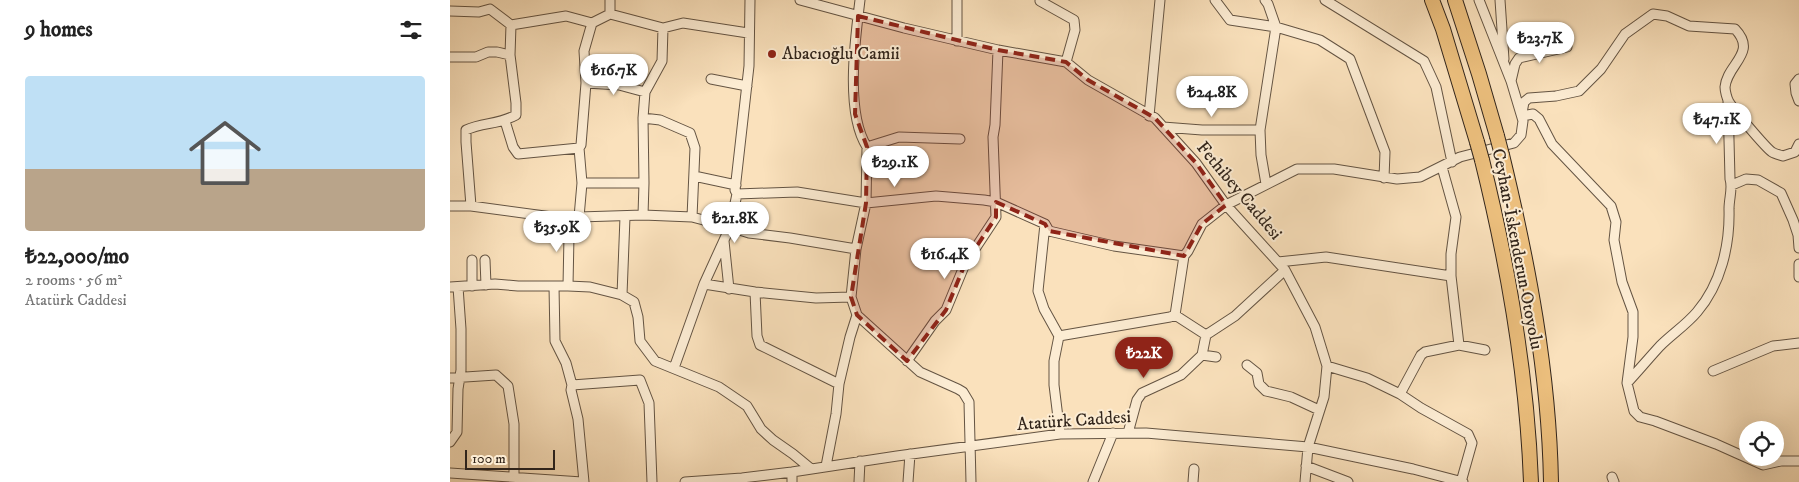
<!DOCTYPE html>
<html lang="en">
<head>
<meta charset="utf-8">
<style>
	:root { --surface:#fff; --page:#f2f2f2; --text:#222; --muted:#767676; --line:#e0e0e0; --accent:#8f2418 }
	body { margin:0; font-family:"IM FELL DW Pica",serif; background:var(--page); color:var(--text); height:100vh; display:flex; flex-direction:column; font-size:19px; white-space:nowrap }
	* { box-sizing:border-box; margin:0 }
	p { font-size:16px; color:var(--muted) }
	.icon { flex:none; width:28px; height:28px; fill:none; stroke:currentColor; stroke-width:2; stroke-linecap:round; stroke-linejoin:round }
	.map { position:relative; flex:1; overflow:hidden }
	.drawer { display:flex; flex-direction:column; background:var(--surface); width:450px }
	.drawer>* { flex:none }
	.buttons { position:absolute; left:1289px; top:421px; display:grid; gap:10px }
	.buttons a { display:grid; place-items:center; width:45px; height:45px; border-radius:50%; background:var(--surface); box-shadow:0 5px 20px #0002; font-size:25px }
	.scale { position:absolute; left:15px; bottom:12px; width:90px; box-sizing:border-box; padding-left:5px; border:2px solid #32251b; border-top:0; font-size:14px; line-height:18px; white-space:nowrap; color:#32251b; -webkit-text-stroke:4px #fcecd3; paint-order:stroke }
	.price { position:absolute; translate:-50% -42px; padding:0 11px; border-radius:18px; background:#fff; color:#222; font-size:16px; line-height:32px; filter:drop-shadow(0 1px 2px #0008) }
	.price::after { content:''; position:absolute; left:50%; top:30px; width:15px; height:11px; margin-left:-8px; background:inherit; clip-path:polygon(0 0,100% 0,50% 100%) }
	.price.selected { background:var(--accent); color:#fff }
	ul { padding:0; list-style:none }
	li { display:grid; align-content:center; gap:10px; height:265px; padding:0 25px }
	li+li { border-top:1px solid var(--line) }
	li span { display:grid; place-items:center; height:155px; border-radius:5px; color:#555 }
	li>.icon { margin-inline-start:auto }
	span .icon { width:90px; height:90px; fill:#fffc; stroke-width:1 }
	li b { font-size:21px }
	h2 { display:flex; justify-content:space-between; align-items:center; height:60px; padding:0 25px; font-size:21px }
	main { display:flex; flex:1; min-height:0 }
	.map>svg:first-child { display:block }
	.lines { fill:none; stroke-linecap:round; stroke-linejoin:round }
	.minor-casing { stroke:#645443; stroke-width:11 }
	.highway-casing { stroke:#32251b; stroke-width:16 }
	.minor { stroke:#fcecd3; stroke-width:9 }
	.highway { stroke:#edc07e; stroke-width:14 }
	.highway-bridge-casing { stroke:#32251b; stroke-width:16; stroke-linecap:butt }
	.highway-bridge { stroke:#edc07e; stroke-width:14 }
	.marked { fill:#8f2418; fill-opacity:0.2; stroke:#8f2418; stroke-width:4; stroke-dasharray:10 6; stroke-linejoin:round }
	.poi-dot { fill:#8f2418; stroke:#fcecd3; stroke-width:2 }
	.labels { text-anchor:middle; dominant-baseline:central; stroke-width:4; stroke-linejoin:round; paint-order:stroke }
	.poi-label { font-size:18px; fill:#32251b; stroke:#fcecd3; text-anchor:start }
	.street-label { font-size:18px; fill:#32251b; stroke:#fcecd3 }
</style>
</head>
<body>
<main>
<section class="drawer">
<h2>9 homes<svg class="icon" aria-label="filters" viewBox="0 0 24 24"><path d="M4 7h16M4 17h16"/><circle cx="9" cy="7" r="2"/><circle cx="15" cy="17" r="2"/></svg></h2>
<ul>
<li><span style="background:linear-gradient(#bfe0f5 60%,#b9a48a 0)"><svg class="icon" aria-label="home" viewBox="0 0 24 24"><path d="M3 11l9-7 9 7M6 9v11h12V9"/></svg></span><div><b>₺22,000/mo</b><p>2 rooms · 56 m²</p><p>Atatürk Caddesi</p></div></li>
</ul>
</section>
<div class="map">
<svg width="1349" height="482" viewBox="0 0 1349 482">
	<rect width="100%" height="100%" fill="#fae1bc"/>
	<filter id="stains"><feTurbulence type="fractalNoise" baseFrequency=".004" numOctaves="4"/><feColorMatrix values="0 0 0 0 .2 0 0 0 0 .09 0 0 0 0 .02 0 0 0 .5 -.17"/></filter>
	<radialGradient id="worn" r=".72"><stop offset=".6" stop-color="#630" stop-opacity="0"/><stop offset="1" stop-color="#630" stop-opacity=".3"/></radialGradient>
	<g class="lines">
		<defs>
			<path id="minor" d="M160 0V14L213 28 233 23 298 33
				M350 0 454 28 548 50 616 62 638 80 705 118 746 163 776 205 835 270 865 327 877 366 874 397 858 447 855 482
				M410 0C405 40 395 113 417 147L449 137 510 139
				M765 0 780 20 826 27 870 40 900 59 935 152 934 178
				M815 0 818 4 826 27 810 130 811 155 816 184
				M875 0 974 61 986 87 1002 162
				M1050 0 1054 59
				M590 1 624 20 625 30 616 62
				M0 11 29 12 40 9 61 25 60 55 66 103V115C48 125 33 122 16 130V142L21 206
				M160 14 142 23 134 51 136 83 131 145 129 148 132 183 129 217 193 215 242 217 280 227 299 233 340 238 406 249
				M61 25 116 16 142 23
				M507 41V0
				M0 57H26L38 52H47L60 55
				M261 79 297 86
				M1349 79 1345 84 1346 93 1349 101
				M1061 81 1065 64 1069 58 1117 47
				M136 83 169 85 195 92
				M1072 113 1074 102 1079 98 1106 96 1129 91 1151 69 1175 34 1203 14 1217 16 1239 26 1285 29C1308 53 1277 64 1275 87 1275 91 1277 99 1279 102 1283 109 1316 148 1322 152 1325 154 1330 155 1333 156L1345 152 1349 144
				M699 116 710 0
				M1072 116 1083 114 1089 119 1102 144 1161 206 1166 222 1164 240 1172 282 1183 312V337L1177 383 1184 411 1190 417 1205 421 1266 444 1313 465 1331 461H1349
				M193 118 210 120 240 133 245 148 242 217
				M55 121 63 147 68 154 129 148
				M713 127 752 130H810
				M417 147 416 203 406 249 401 297 407 315 470 372 508 389 513 392 519 402 521 482
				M992 167 1006 217 1001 254V276
				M244 176 286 185
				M132 183H194
				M1282 185 1296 179 1308 180 1331 193 1343 220 1348 235 1349 248
				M287 194 347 192 416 203 486 196 534 200 546 202 595 224 599 231 664 246 734 256
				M0 206H21L117 219 129 217
				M193 215 194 183 193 118 195 92 212 61 213 28
				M117 219 119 236 118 286
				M595 224 588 291 594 309 609 336 604 361V385L610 434
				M274 241 279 289
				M22 260V286
				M35 260 36 285
				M828 262 876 257 1001 276 1009 345
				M1349 264V277
				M254 284 305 292 366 298 401 297
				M104 286 105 341 116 363 122 385 121 390 128 419 134 482
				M0 287 45 284 68 286H118L140 287 172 295 184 302 188 317 190 341 205 361 269 387 297 406 311 429 323 440 343 454 360 468
				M305 292 307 336 310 345 389 384
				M172 295 175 217
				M725 315 734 256 738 251 752 224 776 205 847 169H884L947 179 970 177 1010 157 1064 143 1071 135 1073 121 1061 81 1029 0
				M725 315 756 335
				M609 336 720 317 725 315
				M752 355 766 357
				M457 361 485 321 496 310 515 264 546 217 543 137 545 125 548 50
				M797 365 807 373 809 384 816 391 841 397 869 410
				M877 366 917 378 950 394 971 408 1018 434 1022 443 1011 482
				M224 368 254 284 280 227 287 194 285 190 299 66 300 0
				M1263 371 1323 346 1349 343
				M0 378 46 375 58 386 64 424V477
				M1177 383C1188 371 1199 358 1210 346 1222 334 1236 325 1247 312 1271 284 1280 245 1279 209 1279 198 1283 188 1280 179L1278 101
				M122 385 190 380 199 403 202 482
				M950 394 971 355 975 352 1009 345 1035 350
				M678 433 687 400 692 393 731 375 752 355 756 335 785 316 835 270
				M0 442 7 432 8 389 11 370V329L8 287
				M376 466 386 414 389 384 400 337 407 315
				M856 466 898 482
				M0 473 132 482
				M1162 477 1164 482
				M235 482 292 478 342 472 447 456 610 434 696 433 858 447 963 469 1013 482
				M342 482V472
				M409 482 410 461
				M458 482 460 454
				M643 482 663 433
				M743 482 744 469"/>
			<path id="highway" d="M982 0 993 29 1027 142
				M1005 0 1029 74 1047 136
				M1052 155C1078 262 1099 372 1101 482
				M1032 160C1058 265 1077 374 1081 482"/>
		</defs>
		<use href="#minor" class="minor-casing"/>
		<use href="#highway" class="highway-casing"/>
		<use href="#minor" class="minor"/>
		<use href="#highway" class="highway"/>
		<defs>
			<path id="highway-bridge" d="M1047 136 1052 155
				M1027 142 1032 160"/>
		</defs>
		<use href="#highway-bridge" class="highway-bridge-casing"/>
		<use href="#highway-bridge" class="highway-bridge"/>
	</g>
	<path class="marked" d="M408 16 548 50 616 62 638 80 705 118 746 163 776 205 752 224 734 256 599 231 595 224 546 202V217L515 264 496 310 457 361 407 315 401 297 416 203 417 147 405 114Z"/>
	<circle class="poi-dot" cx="322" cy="54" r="5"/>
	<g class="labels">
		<g class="poi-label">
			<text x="332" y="54">Abacıoğlu Camii</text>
		</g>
		<g class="street-label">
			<text transform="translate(789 191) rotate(50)">Fethibey Caddesi</text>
			<text transform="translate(1067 249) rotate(79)">Ceyhan-İskenderun Otoyolu</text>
			<text transform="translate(624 421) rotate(-4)">Atatürk Caddesi</text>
		</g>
	</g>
	<rect width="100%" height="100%" filter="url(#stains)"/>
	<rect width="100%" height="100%" fill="url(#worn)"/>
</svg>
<div class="buttons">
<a><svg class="icon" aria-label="locate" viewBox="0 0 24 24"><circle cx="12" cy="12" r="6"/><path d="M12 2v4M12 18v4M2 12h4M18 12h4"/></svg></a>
</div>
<div class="scale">100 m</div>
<b class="price" style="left:1090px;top:64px">₺23.7K</b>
<b class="price" style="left:164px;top:96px">₺16.7K</b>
<b class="price" style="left:762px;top:118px">₺24.8K</b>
<b class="price" style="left:1267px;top:145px">₺47.1K</b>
<b class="price" style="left:445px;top:188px">₺29.1K</b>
<b class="price" style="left:285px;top:244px">₺21.8K</b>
<b class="price" style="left:107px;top:253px">₺35.9K</b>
<b class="price" style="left:495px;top:280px">₺16.4K</b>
<b class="price selected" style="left:694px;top:379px">₺22K</b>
</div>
</main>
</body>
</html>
